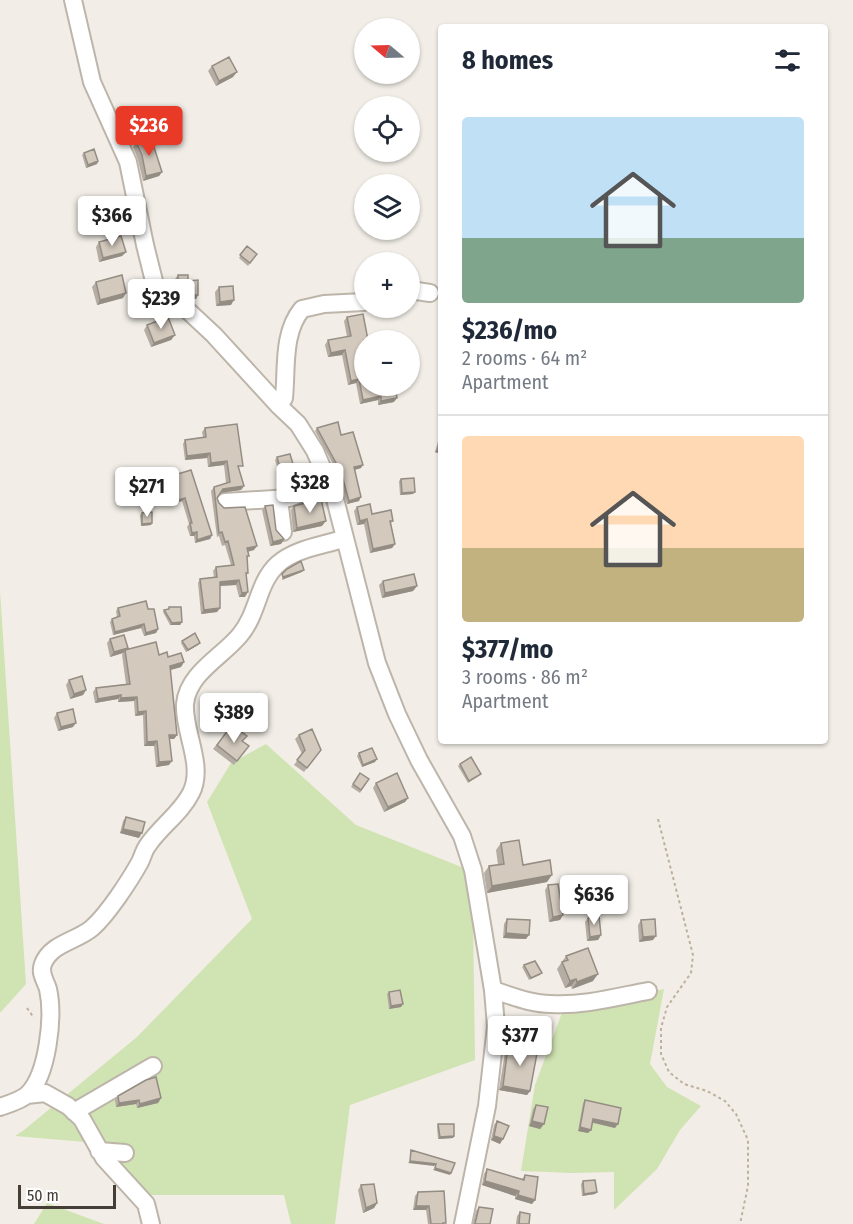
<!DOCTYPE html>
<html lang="en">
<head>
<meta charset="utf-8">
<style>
	:root { --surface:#fff; --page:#f6f6f7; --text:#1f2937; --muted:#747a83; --line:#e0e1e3; --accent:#e93927 }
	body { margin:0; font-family:"Fira Sans Condensed",sans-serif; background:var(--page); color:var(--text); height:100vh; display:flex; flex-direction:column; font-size:22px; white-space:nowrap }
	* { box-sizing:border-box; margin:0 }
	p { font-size:20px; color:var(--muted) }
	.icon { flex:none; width:33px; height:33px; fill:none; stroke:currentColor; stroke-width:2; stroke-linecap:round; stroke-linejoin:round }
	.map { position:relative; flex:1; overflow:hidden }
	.side { position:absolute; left:438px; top:24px; width:390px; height:720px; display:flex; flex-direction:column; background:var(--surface); border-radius:6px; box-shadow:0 2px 4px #0004 }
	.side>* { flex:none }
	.needle { width:39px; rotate:289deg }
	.controls { position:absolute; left:354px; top:18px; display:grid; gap:12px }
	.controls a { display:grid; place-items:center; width:66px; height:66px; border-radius:50%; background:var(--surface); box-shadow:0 2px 4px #0004; font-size:30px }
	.scale { position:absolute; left:18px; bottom:15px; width:98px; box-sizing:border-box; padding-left:6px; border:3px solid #443e36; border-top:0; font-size:16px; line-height:21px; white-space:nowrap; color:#443e36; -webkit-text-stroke:4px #fff; paint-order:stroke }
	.price { position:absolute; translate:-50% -51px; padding:0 14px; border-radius:6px; background:#fff; color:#222; font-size:20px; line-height:39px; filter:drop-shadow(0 2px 3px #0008) }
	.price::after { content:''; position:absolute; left:50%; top:36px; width:18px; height:14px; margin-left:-9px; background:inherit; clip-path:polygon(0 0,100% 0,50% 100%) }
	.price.selected { background:var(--accent); color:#fff }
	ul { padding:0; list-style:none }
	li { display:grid; align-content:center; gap:12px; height:318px; padding:0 24px }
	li+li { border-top:2px solid var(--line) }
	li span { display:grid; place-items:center; height:186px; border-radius:6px; color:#555 }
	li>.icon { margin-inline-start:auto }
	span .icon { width:108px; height:108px; fill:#fffc; stroke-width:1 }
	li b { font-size:26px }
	h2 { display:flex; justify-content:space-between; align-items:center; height:72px; padding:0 24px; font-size:26px }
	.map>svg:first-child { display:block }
	.green { fill:#d0e3b2 }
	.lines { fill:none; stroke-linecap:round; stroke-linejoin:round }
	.minor-casing { stroke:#bdb5aa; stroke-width:20 }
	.path { stroke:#bdb09c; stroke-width:2; stroke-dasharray:3 3; stroke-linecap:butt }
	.minor { stroke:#fff; stroke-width:16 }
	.wall { fill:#b5ada3 }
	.shaded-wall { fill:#948d84 }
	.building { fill:#d3c9bd; stroke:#948d84; stroke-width:1.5 }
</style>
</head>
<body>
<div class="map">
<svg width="853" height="1224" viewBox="0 0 853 1224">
	<rect width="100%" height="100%" fill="#f2eee7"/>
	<path class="green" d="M0 591 26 984 0 1013Z
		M266 744 356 825 469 870 473 915 475 1060 350 1105 335 1224H291L284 1195H135L85 1142 15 1136 24 1130 137 1037 252 919 207 802 231 763Z
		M664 989 650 1064 667 1087 701 1106 680 1130 657 1169 614 1210V1172L571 1173 521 1171 535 1085 563 1010Z
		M47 1203 104 1224H34Z"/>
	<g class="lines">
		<defs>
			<path id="minor" d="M73 0 92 82 128 162 145 245 155 285 184 307 214 335 279 406 298 424 315 451 334 495 377 663 397 714 419 760 462 836 473 870 493 990 496 1026 487 1106 463 1224
				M410 290 430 293
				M138 295 155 285
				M279 406 284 398C287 369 282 333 302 309L324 304 364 302
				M279 499 283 532
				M225 502 289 498 308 491 328 479
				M493 990C512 996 531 1004 551 1004 583 1006 616 997 648 991
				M27 1095 45 1093 68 1106 82 1119 104 1158 146 1204 151 1224
				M0 1107C9 1104 22 1100 28 1094 48 1074 54 1016 48 989 46 981 39 974 43 964 51 943 77 941 92 928 108 914 130 880 140 862 143 856 144 850 148 845 160 827 181 813 191 793 205 766 183 731 185 704 188 673 222 657 240 635 259 612 257 583 278 564 296 548 323 546 345 538
				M74 1112 153 1066
				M99 1151 125 1153"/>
		</defs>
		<use href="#minor" class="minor-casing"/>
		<path class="path" d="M658 819 693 955 691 973 667 1007 661 1028V1054L669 1072 684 1084 707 1091 725 1101 736 1114 748 1140V1186L740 1224
			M27 1008 34 1018"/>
		<use href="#minor" class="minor"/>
	</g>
	<path class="wall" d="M212 66 233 77 216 86 208 71Z
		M136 142 162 172 159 176 143 181 138 160 133 147Z
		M84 153 98 161 97 164 86 168 82 155Z
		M99 242 126 252 122 256 99 262 96 247Z
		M247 246 257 254 248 266 239 258Z
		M178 275 188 281 198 295 196 299H191L175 287V279Z
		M96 282 123 298 97 305 92 287Z
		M219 287 231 305 216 306 215 292Z
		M347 317 368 340 394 402 378 405V400L360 404 356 383 348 385 342 355 328 357 325 345 328 340 347 337 344 321Z
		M147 325 175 335 171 340 151 347 144 330Z
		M205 428 240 470H239L244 486 241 490 220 493 217 498 219 503 254 550 248 552 249 556 247 558 248 573 246 576 245 597H239L236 585 220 586V608L217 612 201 614 198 583 200 579 214 577 213 571 216 567 231 565 225 545 222 546 219 536 217 537 211 491 214 487 226 483 224 465 208 467 207 458 185 460 183 444 185 440 203 437 202 432Z
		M317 428 341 435 361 468 354 470 359 501 347 504 339 475 315 431Z
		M441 434V454L435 452 439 438Z
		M277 457 293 464 291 466 278 470 275 460Z
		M191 470 212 535 210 539 195 543 194 536H190L187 527 189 524 182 501 176 503 172 490 169 491 165 481 168 477Z
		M401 479 415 492 413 494 400 495 399 481Z
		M265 506 276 530 284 539 281 544 270 546 262 510Z
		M294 506 322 526 293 532 291 510Z
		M357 507 372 514 393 521 391 523 395 544 392 548 370 553 364 524 357 525 354 511Z
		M142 513 152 523 151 525 141 526 140 515Z
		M383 581 417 586 413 591 382 598 379 585Z
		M169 607 182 622 180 625H170L163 612 164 610H168Z
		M118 608 148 609 158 629 156 633 144 636 141 628 113 635 110 622 112 619 117 617 116 611Z
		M110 639 126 650 168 657 184 662 181 667 170 670 177 735 174 739H170L169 765 156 767 154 746H144L143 715 135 716 134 701 118 702V699L95 703 93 692 96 688 126 684 122 655 123 653 110 657 107 643Z
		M182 641 198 645 186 652 181 643Z
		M69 680 86 690 83 695 70 699 66 685Z
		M212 706 224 714 212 732 201 724Z
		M57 713 73 727 58 731 54 718Z
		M228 730 249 746 234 765 213 749Z
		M299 735 321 750 304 772 294 765 302 754 295 739Z
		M359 753 375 762 362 767 357 756Z
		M460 764 479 776 468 783 458 766Z
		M360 773 369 779 360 793 351 787Z
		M376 783 408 798 405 802 384 812 373 788Z
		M126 817 139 838 120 833 123 821Z
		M501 843 523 865 547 882 487 893 484 873 489 866 498 865 496 850Z
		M548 885 563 915 560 920 549 922 545 890Z
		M588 918 601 935 598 940 587 941 585 922Z
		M507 919 526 939 503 938 504 924Z
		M641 920 653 940 639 942 638 925Z
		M566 956 593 981 572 989 571 986 565 988 557 969Z
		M524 965 542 973 540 975 529 980 522 967Z
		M389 992 403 1004 401 1007 389 1009 387 994Z
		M514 1043 530 1091 527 1095 499 1090 505 1052 508 1047 511 1048Z
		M118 1096 161 1098 158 1103 137 1108 136 1104 116 1107 115 1100Z
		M585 1100 615 1128 593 1123 588 1133 578 1131 583 1103Z
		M536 1105 544 1124 540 1129 529 1126 533 1109Z
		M497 1121 500 1144 491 1140 494 1125Z
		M438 1124 454 1136 453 1138 438 1139 437 1127Z
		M487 1169 522 1179 525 1175 535 1200 532 1204 515 1199V1196L482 1185 484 1174Z
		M583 1181 597 1192 595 1194 582 1196 581 1184Z
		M361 1185 377 1203 374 1208 363 1213 358 1190Z
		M418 1192 445 1224H428L426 1210H413L415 1196Z
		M479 1207 490 1224H473L476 1211Z
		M520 1212 529 1224H516L517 1216Z"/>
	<path class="shaded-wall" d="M237 72 233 77 216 86 219 81Z
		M98 161 97 164 86 168 88 165Z
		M162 172 159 176 143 181 146 176Z
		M126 252 122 256 99 262 103 258Z
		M126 293 123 298 97 305 100 300Z
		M194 295H198L196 299H191Z
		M234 300 231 305 216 306 220 302Z
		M175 335 171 340 151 347 154 343Z
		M345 350 342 355 328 357 331 353Z
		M359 379 356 383 348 385 351 381Z
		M381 396 378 400 360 404 363 400Z
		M397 398 394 402 378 405 381 401Z
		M438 448H441V454L435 452Z
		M210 453 207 458 185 460 187 456Z
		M227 461 224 465 208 467 211 463Z
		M293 464 291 466 278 470 280 468Z
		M363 465 361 468 351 471 354 467Z
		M244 486 241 490 220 493 223 489Z
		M415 492 413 494 400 495 402 493Z
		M361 497 359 501 347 504 349 501Z
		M185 498 182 501 176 503 179 500Z
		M367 519 364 524 357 525 360 521Z
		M326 521 322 526 293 532 297 528Z
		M152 523 151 525 141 526 142 524Z
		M197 532 194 536H190L192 533Z
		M212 535 210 539 195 543 197 540Z
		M284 539 281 544 270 546 273 542Z
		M395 544 392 548 370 553 373 549Z
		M257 546 254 550 244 552 247 548Z
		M304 570 302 572 282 580 283 577Z
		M239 580 236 585 217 586 220 582Z
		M417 586 413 591 382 598 385 593Z
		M248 592 245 597H239L242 593Z
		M220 608 217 612 201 614 204 610Z
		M182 622 180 625H170L172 623Z
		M144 624 141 628 113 635 115 632Z
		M158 629 156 633 144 636 146 633Z
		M200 643 198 645 186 652 188 650Z
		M128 648 123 653 110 657 114 652Z
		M184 662 181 667 167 671 170 666Z
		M86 690 83 695 70 699 74 694Z
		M121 695 118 699 95 703 98 699Z
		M137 697 134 701 118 702 121 698Z
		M146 711 143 715 135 716 138 712Z
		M76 723 73 727 58 731 61 727Z
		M169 735H177L174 739H166Z
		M157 741 154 746H144L147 742Z
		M377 759 375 762 362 767 363 765Z
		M172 761 169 765 156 767 159 762Z
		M408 798 405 802 384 812 388 807Z
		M123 829 142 833 139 838 120 833Z
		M552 875 547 882 487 893 492 886Z
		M563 915 560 920 549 922 553 917Z
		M506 933 529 935 526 939 503 938Z
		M601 935 598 940 587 941 590 937Z
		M656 936 653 940 639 942 643 937Z
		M598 974 593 981 572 989 577 982Z
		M576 979 571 986 565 988 570 981Z
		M403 1004 401 1007 389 1009 391 1006Z
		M503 1086 530 1091 527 1095 499 1090Z
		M161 1098 158 1103 137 1108 140 1104Z
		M139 1100 136 1104 116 1107 119 1103Z
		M593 1119 618 1124 615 1128 591 1122Z
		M532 1121 544 1124 540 1129 529 1126Z
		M580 1127 591 1130 588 1133 578 1131Z
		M454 1136 453 1138 438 1139 440 1137Z
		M494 1136 503 1139 500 1144 491 1140Z
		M410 1161 436 1164 434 1166 408 1163Z
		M435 1168 451 1173 450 1175 433 1170Z
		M485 1181 519 1191 515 1196 482 1185Z
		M597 1192 595 1194 582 1196 584 1194Z
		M518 1195 535 1200 532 1204 515 1199Z
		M377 1203 374 1208 363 1213 366 1208Z
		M416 1206H429L426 1210H413Z"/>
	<path class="building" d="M229 57 237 72 219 81 212 66Z
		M151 138 162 172 146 176 142 155 136 142Z
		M94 149 98 161 88 165 84 153Z
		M121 236 126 252 103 258 99 242Z
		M247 246 257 254 250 263 240 255Z
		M122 275 126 293 100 300 96 282Z
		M178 275H188V281L198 280V295H194L178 283Z
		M233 286 234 300 220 302 219 287Z
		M363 314 368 340H364V386H395L397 398 381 401V396L363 400 359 379 351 381 345 350 331 353 328 340 351 336 347 317Z
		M168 317 175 335 154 343 147 325Z
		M389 338V340H377Z
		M338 422 341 435 353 432 363 465 354 467 361 497 349 501 341 472 317 428Z
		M237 424 243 466H238L244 486 223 489 217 498 219 503 224 508 245 507 257 546 247 548 249 556H247L248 573H246L248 592 242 593 239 580 220 582V608L204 610 200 579 217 577 216 567 234 565 228 541 225 542 222 532 219 533 214 487 230 482 227 461 211 463 210 453 187 456 185 440 206 437 205 428Z
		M441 436V448H438Z
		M290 454 293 464 280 468 277 457Z
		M191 470 212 535 197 540V532L192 533 190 523H192L185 498 179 500 175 486 171 487 168 477Z
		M414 478 415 492 402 493 401 479Z
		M321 499 326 521 297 528 294 506Z
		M370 504 372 514 391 510 393 521H390L395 544 373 549 367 519 360 521 357 507Z
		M273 505 276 530 284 539 273 542 265 506Z
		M152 512V523L142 524V513Z
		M301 561 304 570 283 577 282 574 287 569Z
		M414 574 417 586 385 593 383 581Z
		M146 601 148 609H154L158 629 146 633 144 624 115 632 112 619 120 616 118 608Z
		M169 607H181L182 622 172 623 164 610 169 609Z
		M195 633 200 643 188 650 182 641Z
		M124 635 128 648 114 652 110 639Z
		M156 642 159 655 167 652 168 657 181 653 184 662 170 666 177 735H169L172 761 159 762 157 741 147 742 146 711 138 712 137 697 121 698V695L98 699 96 688 130 684 125 650Z
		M82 676 86 690 74 694 69 680Z
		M212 706 224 714 215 727 204 719Z
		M73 709 76 723 61 727 57 713Z
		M238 729 247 736 242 741 249 746 237 761 217 745 228 730 234 735Z
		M312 729 321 750 307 768 297 760 305 750 299 735Z
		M372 748 377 759 363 765 359 753Z
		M471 757 481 774 469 781 460 764Z
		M360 773 369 779 361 790 353 784Z
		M397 773 408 798 388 807 376 783Z
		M126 817 145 822 142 833 123 829Z
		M519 840 523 865 550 860 552 875 492 886 489 866 504 864 501 843Z
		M558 884 563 915 553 917 548 885Z
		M599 916 601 935 590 937 588 918Z
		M507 919 530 920 529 935 506 933Z
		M655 919 656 936 643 937 641 920Z
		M588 948 598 974 577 982 576 979 570 981 562 962 568 960 566 956Z
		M535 961 542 973 531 978 524 965Z
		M400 990 403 1004 391 1006 389 992Z
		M514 1043 538 1048 530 1091 503 1086 508 1047 513 1048Z
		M156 1077 161 1098 140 1104 139 1100 119 1103 118 1096 146 1080Z
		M585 1100 621 1108 618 1124 593 1119 591 1130 580 1127Z
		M536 1105 548 1107 544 1124 532 1121Z
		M497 1121 509 1126 503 1139 494 1136Z
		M438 1124H454V1136L440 1137Z
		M411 1150 455 1163 451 1173 435 1168 436 1164 410 1161Z
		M487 1169 524 1180 525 1175 538 1177 535 1200 518 1195 519 1191 485 1181Z
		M595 1180 597 1192 584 1194 583 1181Z
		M374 1184 377 1203 366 1208 361 1185Z
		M444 1191 446 1223H443V1224H431L429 1206H416L418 1192Z
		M479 1207 493 1209 490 1224H475Z
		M520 1212 530 1214 529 1224H519Z"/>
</svg>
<div class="controls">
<a><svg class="needle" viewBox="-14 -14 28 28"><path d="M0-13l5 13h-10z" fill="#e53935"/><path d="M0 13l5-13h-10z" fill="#747a83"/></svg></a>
<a><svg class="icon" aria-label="locate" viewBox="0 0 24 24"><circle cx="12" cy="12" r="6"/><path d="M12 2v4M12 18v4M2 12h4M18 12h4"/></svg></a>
<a><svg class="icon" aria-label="layers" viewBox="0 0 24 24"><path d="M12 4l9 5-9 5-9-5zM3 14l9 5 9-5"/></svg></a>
<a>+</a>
<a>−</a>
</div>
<div class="scale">50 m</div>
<b class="price selected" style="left:149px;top:157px">$236</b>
<b class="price" style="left:112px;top:247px">$366</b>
<b class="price" style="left:161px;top:330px">$239</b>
<b class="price" style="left:310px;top:514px">$328</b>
<b class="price" style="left:147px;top:518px">$271</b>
<b class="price" style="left:234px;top:744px">$389</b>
<b class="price" style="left:594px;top:926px">$636</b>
<b class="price" style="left:520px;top:1067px">$377</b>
<section class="side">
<h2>8 homes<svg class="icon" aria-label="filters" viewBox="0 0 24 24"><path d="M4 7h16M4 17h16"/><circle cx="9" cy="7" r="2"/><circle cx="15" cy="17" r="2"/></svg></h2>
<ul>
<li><span style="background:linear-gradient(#bfe0f5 65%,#7fa58c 0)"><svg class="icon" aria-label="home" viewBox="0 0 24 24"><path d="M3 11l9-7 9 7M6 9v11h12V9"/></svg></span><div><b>$236/mo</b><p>2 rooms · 64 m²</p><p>Apartment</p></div></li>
<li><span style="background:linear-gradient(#ffd9b3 60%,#c2b280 0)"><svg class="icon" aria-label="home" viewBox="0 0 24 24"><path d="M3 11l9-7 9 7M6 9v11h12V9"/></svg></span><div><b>$377/mo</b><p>3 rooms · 86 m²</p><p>Apartment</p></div></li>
</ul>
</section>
</div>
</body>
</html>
